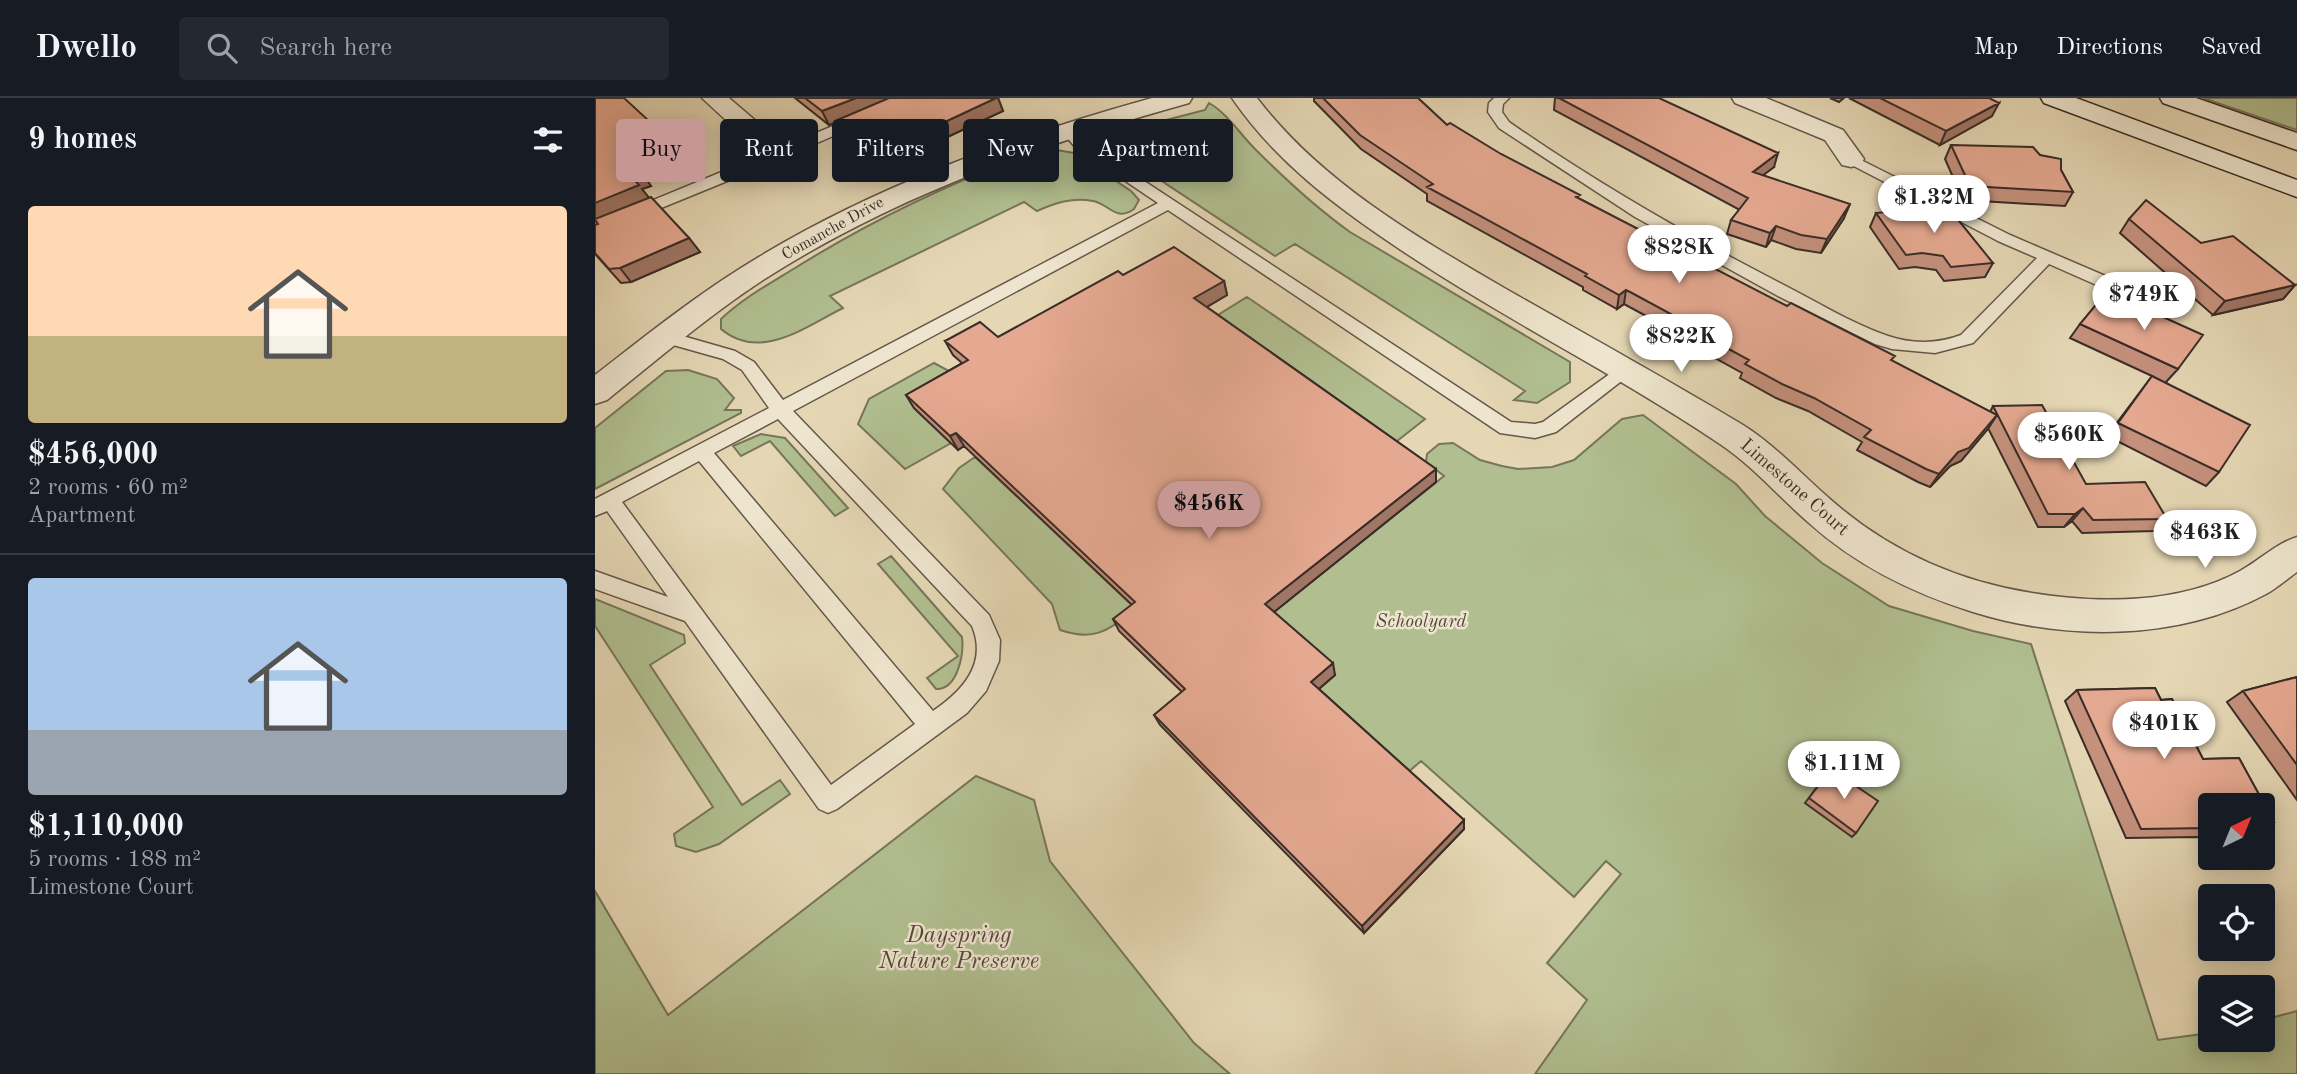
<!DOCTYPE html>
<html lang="en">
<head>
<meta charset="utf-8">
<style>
	:root { --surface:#171b24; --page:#242831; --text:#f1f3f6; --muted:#9ea1a6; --line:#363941; --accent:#c59692 }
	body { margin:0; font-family:"Old Standard TT",serif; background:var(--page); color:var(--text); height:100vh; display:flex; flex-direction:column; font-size:26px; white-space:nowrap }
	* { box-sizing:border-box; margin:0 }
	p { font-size:23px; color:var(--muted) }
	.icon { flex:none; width:38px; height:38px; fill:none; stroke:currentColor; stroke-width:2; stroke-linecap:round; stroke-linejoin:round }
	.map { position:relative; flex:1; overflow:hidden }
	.side { display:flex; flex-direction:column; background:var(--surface); width:595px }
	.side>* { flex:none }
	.banner { position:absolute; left:21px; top:21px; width:665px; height:63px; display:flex; gap:14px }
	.needle { width:46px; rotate:43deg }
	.tools { position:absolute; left:1603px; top:695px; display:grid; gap:14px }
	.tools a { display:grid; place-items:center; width:77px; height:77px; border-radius:7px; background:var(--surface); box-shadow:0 4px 18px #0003; font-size:35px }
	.price { position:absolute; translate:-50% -60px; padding:0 16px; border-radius:24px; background:#fff; color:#222; font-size:23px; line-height:46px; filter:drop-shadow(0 2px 4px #0008) }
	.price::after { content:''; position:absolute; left:50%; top:42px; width:21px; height:16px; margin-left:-10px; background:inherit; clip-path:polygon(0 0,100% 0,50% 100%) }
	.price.selected { background:var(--accent); color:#111 }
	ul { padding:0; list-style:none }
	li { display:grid; align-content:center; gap:14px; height:371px; padding:0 28px }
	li+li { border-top:2px solid var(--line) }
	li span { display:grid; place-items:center; height:217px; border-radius:7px; color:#555 }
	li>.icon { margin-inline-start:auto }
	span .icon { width:126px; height:126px; fill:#fffc; stroke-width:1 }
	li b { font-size:30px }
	h2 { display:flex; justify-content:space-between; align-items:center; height:84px; padding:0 28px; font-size:30px }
	.pill { padding:0 24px; border-radius:7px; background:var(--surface); box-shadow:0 4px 18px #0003; font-size:24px; line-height:63px }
	.pill.selected { background:var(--accent); color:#111 }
	header { display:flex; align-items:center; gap:42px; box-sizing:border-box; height:98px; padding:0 35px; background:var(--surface); border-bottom:2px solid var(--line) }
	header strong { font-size:33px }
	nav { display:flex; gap:38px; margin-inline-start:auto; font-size:24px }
	.search { width:490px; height:63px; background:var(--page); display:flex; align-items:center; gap:18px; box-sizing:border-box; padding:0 24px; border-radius:7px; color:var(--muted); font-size:26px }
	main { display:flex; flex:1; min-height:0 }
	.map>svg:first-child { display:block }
	.green { fill:#b1bf90; stroke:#76765c; stroke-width:2 }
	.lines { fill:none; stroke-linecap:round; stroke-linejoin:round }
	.service-casing { stroke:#65574a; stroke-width:3 }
	.minor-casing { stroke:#65574a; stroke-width:3 }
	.tertiary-casing { stroke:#65574a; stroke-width:3 }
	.secondary-casing { stroke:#3a2c27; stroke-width:3 }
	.service { fill:#eee5ce; fill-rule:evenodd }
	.minor { fill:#eee5ce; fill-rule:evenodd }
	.tertiary { fill:#eee5ce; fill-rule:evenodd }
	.secondary { fill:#eee5ce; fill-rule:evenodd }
	.wall { fill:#c5917d; stroke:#3a2c27; stroke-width:2 }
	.shaded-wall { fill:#a07666; stroke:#3a2c27; stroke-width:2 }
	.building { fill:#e5a991; stroke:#3a2c27; stroke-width:2 }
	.labels { text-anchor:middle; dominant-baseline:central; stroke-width:5; stroke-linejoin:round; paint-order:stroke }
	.far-street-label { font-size:16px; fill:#3a2c27; stroke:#eee5ce }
	.street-label { font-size:19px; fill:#3a2c27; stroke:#eee5ce }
	.park-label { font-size:19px; font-style:italic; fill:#52493c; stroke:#eee5ce }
	.near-park-label { font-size:23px; font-style:italic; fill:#52493c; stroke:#eee5ce }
</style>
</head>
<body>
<header>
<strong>Dwello</strong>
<div class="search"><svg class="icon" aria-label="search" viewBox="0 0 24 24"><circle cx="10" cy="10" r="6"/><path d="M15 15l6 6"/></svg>Search here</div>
<nav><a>Map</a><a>Directions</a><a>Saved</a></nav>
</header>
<main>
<section class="side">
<h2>9 homes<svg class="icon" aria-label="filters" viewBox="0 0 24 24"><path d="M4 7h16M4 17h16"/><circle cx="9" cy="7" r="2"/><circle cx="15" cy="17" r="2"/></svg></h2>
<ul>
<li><span style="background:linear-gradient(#ffd9b3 60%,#c2b280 0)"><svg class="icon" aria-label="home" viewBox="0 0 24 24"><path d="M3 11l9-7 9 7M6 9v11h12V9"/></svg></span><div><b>$456,000</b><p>2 rooms · 60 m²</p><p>Apartment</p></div></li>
<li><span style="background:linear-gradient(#a9c7e8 70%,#9aa5b1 0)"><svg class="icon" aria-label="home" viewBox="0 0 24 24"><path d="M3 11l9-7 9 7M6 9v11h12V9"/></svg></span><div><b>$1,110,000</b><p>5 rooms · 188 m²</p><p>Limestone Court</p></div></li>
</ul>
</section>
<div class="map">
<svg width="1702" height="976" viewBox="0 0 1702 976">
	<rect width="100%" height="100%" fill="#e5d7b4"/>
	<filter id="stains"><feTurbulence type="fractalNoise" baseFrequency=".00286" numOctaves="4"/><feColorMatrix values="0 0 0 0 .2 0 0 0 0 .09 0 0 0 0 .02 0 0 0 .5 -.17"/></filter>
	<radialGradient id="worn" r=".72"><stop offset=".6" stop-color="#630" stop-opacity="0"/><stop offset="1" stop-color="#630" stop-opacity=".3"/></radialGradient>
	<path class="green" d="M1608 0H1702V32Z
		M614 5C632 15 645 36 660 51 690 81 720 109 755 134L975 264V284L942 305 919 302 930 293 700 146 680 158 517 50 519 41 525 34 610 12Z
		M450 50 479 55 536 93 544 102 539 111C521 124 514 106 498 103 477 99 460 105 442 113L429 104 235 198 248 210C210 229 165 264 126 231V221C148 200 174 186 200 170 279 121 363 81 450 50Z
		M652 199 830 321 797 347 618 220Z
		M339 265 354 273 324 308 322 313 356 345 310 371 263 326 274 301Z
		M93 272 122 281 139 300 130 312H146V315L0 391V330L71 273Z
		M1048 317 1141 386 1170 418 1227 465 1294 508 1378 533 1436 546 1563 942 1615 935V942H1668V922L1702 913V976H940L992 902 952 865 1026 776 1011 763 979 799 826 663 810 677 719 595 674 518 849 378 831 364 832 356 844 346 858 345 885 362 907 368 923 371 957 369 979 362 1027 321Z
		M166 336 190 340 253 410 240 418 175 343 146 358 138 348Z
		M380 359 541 511C513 532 501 544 465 532L457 506 348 391 364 370Z
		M296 458 367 539C369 555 363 592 341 591L332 580 363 558 283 466Z
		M0 501 89 537 90 545 55 567 147 707 185 682 195 696 124 746 101 754 81 748 79 736 118 709 0 528Z
		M381 678 439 702 455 763 599 945 635 976H0V793L73 917Z"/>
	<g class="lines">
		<defs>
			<path id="service" d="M306 0H325L174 66 0 137V126Z
				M899 0H914L908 6 907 14 914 24C1000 84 1090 136 1183 184 1219 202 1255 225 1293 238 1316 246 1343 246 1366 237L1442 160 1403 143 1251 64 1249 61 1251 58 1256 57 1415 137 1543 192 1545 196 1537 201 1531 200 1454 166 1378 245 1340 255 1297 251 1280 246 1183 198 1040 119 904 30 893 14 894 5Z
				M472 27C484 32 496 47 508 56L916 324 940 326 948 324 1023 270 1029 268 1038 274 961 334 940 340 905 335 573 112 198 313 394 517 405 542 404 563 391 593 372 615 242 711 233 715 224 711 90 523 0 491V473L73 499 12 413 0 418V401L174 310 147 272 128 261 64 243 61 239 64 235 70 233 140 253 159 264 188 302 563 105 480 49 465 31ZM183 321 377 528C393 566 367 593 338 613L119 355ZM104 363 320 626 236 687 27 404Z"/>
			<path id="minor" d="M107 0H134L182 41 186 47 182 68 178 74 169 76 160 74 156 68 160 49Z
				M637 0H662C726 84 820 138 911 191 990 236 1070 280 1148 327 1180 347 1207 377 1236 402 1293 452 1361 483 1437 495 1503 506 1585 506 1645 473 1665 462 1680 446 1702 439V474C1692 481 1682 490 1671 496 1584 543 1471 543 1378 514 1317 495 1262 468 1214 425 1184 399 1158 368 1125 346 1021 276 907 220 803 150 740 108 680 63 637 0Z
				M1137 0H1171L1248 32 1269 61 1265 67 1256 69 1247 67 1230 42 1140 5Z"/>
			<path id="tertiary" d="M557 0H597L594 5C444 47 299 98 168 182 113 218 63 261 12 302L0 306V277C48 240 95 202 146 170 273 90 413 40 557 0Z"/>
			<path id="secondary" d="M1446 0H1481L1702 82V99L1449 5Z
				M1565 0H1601L1702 35V52L1568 5Z"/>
		</defs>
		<use href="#service" class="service-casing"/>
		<use href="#minor" class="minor-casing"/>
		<use href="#tertiary" class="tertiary-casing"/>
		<use href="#secondary" class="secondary-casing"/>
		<use href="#service" class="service"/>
		<use href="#minor" class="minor"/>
		<use href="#tertiary" class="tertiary"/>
		<use href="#secondary" class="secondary"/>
	</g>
	<path class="wall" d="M0 0 64 37 61 38 67 43 77 57 42 71 56 88 47 91 54 100 94 140 105 154 36 184 26 185 0 156 3 126 1 123Z
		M200 0H403L408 13 299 64 285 54 277 58 248 37 241 24 234 27Z
		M719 0H823L852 27 985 101 1395 314 1398 308 1491 386 1572 421 1559 433 1487 435 1477 423 1469 429H1443L1393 330 1366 363 1355 368 1335 389 1323 384 1262 352 1267 344 1213 313 1181 300 1145 280 1147 275 1091 244 1092 240 1029 206 1022 211 988 192V189L832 103V96L766 51 719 3Z
		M960 0H1064L1179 69 1168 77 1249 120 1226 155 1201 151 1176 142 1171 149 1132 136 1136 122 1145 112 959 12Z
		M1235 0H1249L1244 4Z
		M1254 0H1394L1397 18 1345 47Z
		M1356 47 1445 57 1466 72 1478 94 1470 108 1368 102 1350 61Z
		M1281 115 1398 165 1390 179 1349 183 1341 172 1320 169 1304 171 1275 129Z
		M1534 121 1606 145 1700 187 1688 201 1618 217 1525 135Z
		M629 183 632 197 612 209 841 371V384L679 514 740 577 724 591 869 722V731L769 835 565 627 559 617 587 594 524 533 518 521 537 507 369 348 363 352 319 310 311 297 367 265 358 257 350 243 403 239Z
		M1485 226 1583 271 1571 284 1624 374 1611 388 1512 338 1557 278 1475 240Z
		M1702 579V702L1632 604 1648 593Z
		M1560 590 1566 602 1577 601 1608 661 1644 660 1679 724 1668 729V707H1615V742H1608L1603 739 1531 740 1470 603 1482 592Z
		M1236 671 1261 735 1257 739 1210 705Z"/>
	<path class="shaded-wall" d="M261 0H304L234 27 227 13Z
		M401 0H403L408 13 299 64 292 51Z
		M1404 5 1397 18 1345 47 1351 33Z
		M54 23 64 37 58 39 48 25Z
		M278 40 285 54 277 58 269 44Z
		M67 43 77 57 39 72 29 58Z
		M1183 55 1179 69 1154 88 1158 74Z
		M46 74 56 88 47 91 55 101 0 123V105L36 78Z
		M1255 106 1249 120 1226 155 1232 141Z
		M1181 128 1176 142 1171 149 1175 135Z
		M94 140 105 154 36 184 25 170Z
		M629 183 632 197 603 214 599 200Z
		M1700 187 1688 201 1618 217 1630 203Z
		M1031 192 1029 206 1022 211 1024 197Z
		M1402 317 1393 331 1366 363 1355 368 1335 389 1344 376 1363 354Z
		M361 335 369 348 363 352 355 338Z
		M841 371V384L674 518 670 506Z
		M1488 410 1477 423 1469 429 1480 416Z
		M738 565 740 577 719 595 716 584Z
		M869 722V731L769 835 767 828Z"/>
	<path class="building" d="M0 0H29L54 23 48 25 67 43 29 58 46 74 36 78 44 87 0 105Z
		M210 0H261L227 13Z
		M294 0H401L292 51 278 40 269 44 240 23Z
		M728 0H823L852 27 855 25 906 56 985 97 981 99 1192 208 1196 205 1300 258 1296 262 1402 317 1374 350 1363 354 1344 376 1331 371 1269 339 1276 332 1219 300 1187 286 1150 266 1154 262 1095 230 1098 228 1037 195 1031 192 1024 197 990 178 992 176 832 89 838 86 765 37Z
		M964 0H1064L1183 55 1158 74 1255 106 1232 141 1206 137 1181 128 1175 135 1136 122 1153 100Z
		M1285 0H1394L1404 5 1351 33Z
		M1356 47 1438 49 1445 57 1466 61V72L1478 94 1375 88Z
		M56 99 94 140 25 170 14 171 0 155V127L3 126 0 121Z
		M1551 102 1606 145 1638 138 1700 187 1630 203 1534 121Z
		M1352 108 1398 165 1356 169 1348 158 1327 155 1311 157 1281 115Z
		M579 149 629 183 599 200 841 371 670 506 738 565 716 584 869 722 767 828 559 617 590 591 518 521 540 504 361 335 355 338 311 297 373 262 350 243 385 224 403 239 523 173 528 177Z
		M1504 203 1518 209H1546L1608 237 1583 271 1485 226Z
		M1557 278 1655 327 1624 374 1523 325Z
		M1447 307 1491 386 1550 384 1572 421 1498 422 1488 410 1480 416H1453L1398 308Z
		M1702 579V667L1648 593Z
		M1560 590 1566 602 1577 601 1608 661 1644 660 1679 724H1668V707H1615V730L1546 731 1482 592Z
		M1236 671 1283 703 1261 735 1214 700Z"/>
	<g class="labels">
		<g class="far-street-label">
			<text transform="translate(238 131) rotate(-29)">Comanche Drive</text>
		</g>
		<g class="street-label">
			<text transform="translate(1199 390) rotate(41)">Limestone Court</text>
		</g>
		<g class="park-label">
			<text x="826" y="524">Schoolyard</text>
		</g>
		<g class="near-park-label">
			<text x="364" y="837">Dayspring<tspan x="364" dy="26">Nature Preserve</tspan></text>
		</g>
	</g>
	<rect width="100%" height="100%" filter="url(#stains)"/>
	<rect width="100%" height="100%" fill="url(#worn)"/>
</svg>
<div class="tools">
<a><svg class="needle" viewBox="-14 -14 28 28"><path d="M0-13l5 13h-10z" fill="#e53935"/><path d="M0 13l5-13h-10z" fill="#9ea1a6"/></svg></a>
<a><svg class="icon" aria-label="locate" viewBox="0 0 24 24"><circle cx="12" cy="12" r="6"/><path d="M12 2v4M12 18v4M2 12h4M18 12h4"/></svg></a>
<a><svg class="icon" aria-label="layers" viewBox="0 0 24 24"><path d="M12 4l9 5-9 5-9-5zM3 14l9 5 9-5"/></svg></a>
</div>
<b class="price" style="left:1339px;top:137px">$1.32M</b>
<b class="price" style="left:1084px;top:187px">$828K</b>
<b class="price" style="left:1549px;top:234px">$749K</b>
<b class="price" style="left:1086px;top:276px">$822K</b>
<b class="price" style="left:1474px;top:374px">$560K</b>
<b class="price selected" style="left:614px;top:443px">$456K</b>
<b class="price" style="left:1610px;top:472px">$463K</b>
<b class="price" style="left:1569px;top:663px">$401K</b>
<b class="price" style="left:1249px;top:703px">$1.11M</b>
<div class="banner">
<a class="pill selected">Buy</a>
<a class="pill">Rent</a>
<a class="pill">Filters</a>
<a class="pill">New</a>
<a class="pill">Apartment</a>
</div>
</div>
</main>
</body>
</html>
